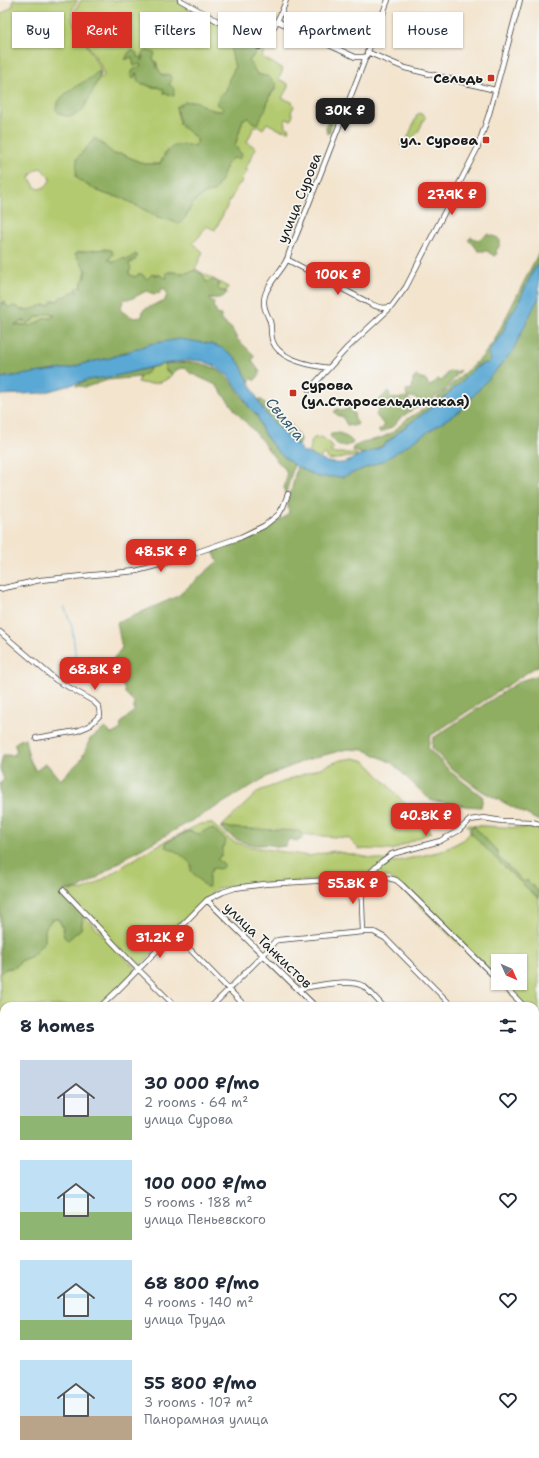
<!DOCTYPE html>
<html lang="en">
<head>
<meta charset="utf-8">
<style>
	:root { --surface:#fff; --page:#f6f6f7; --text:#1f2937; --muted:#747a83; --accent:#d93025 }
	body { margin:0; font-family:"Shantell Sans",sans-serif; background:var(--page); color:var(--text); height:100vh; display:flex; flex-direction:column; font-size:15px; white-space:nowrap }
	* { box-sizing:border-box; margin:0 }
	p { font-size:13px; color:var(--muted) }
	.icon { flex:none; width:22px; height:22px; fill:none; stroke:currentColor; stroke-width:2; stroke-linecap:round; stroke-linejoin:round }
	.map { position:relative; flex:1; overflow:hidden }
	.side { position:absolute; left:0px; top:1002px; width:539px; height:456px; display:flex; flex-direction:column; background:var(--surface); border-radius:12px 12px 0 0; box-shadow:0 1px 3px #0004 }
	.side>* { flex:none }
	.top-card { position:absolute; left:12px; top:12px; width:515px; height:36px; display:flex; gap:8px }
	.needle { width:26px; rotate:135deg }
	.tools { position:absolute; left:491px; top:954px; display:grid; gap:8px }
	.tools a { display:grid; place-items:center; width:36px; height:36px; border-radius:0px; background:var(--surface); box-shadow:0 1px 3px #0004; font-size:20px }
	.price { position:absolute; translate:-50% -34px; padding:0 9px; border-radius:8px; background:var(--accent); color:#fff; font-size:13px; line-height:26px; filter:drop-shadow(0 1px 2px #0008) }
	.price::after { content:''; position:absolute; left:50%; top:24px; width:12px; height:9px; margin-left:-6px; background:inherit; clip-path:polygon(0 0,100% 0,50% 100%) }
	.price.on { background:#222; color:#fff }
	ul { padding:0; list-style:none }
	li { display:flex; align-items:center; gap:12px; height:100px; padding:0 20px }
	li span { display:grid; place-items:center; flex:none; width:112px; height:80px; border-radius:0px; color:#555 }
	li>.icon { margin-inline-start:auto }
	span .icon { width:48px; height:48px; fill:#fffc; stroke-width:1 }
	li b { font-size:17px }
	h2 { display:flex; justify-content:space-between; align-items:center; height:48px; padding:0 20px; font-size:17px }
	.tag { padding:0 14px; border-radius:0px; background:var(--surface); box-shadow:0 1px 3px #0004; font-size:14px; line-height:36px }
	.tag.on { background:var(--accent); color:#fff }
	.map>svg:first-child { display:block }
	.green { fill:#b4ca6f; stroke:#687346; fill-rule:evenodd }
	.forest { fill:#8fae62; stroke:#56653f; fill-rule:evenodd }
	.water { fill:#5aa8d4; stroke:#3b6278 }
	.lines { fill:none; stroke-linecap:round; stroke-linejoin:round }
	.stream { stroke:#5aa8d4; stroke-width:1 }
	.street-casing { stroke:#3c3a37; stroke-width:6 }
	.secondary-casing { stroke:#3c3a37; stroke-width:8 }
	.street { stroke:#fff; stroke-width:4.5 }
	.secondary { stroke:#fde5c5; stroke-width:6 }
	.tram { stroke:#1c1c1c; stroke-width:1 }
	.poi-dot { fill:#c8321e; stroke:#f6f6f2; stroke-width:1.5 }
	.labels { text-anchor:middle; dominant-baseline:central; stroke-width:3.5; stroke-linejoin:round; paint-order:stroke }
	.poi-label { font-size:14px; font-weight:bold; fill:#1c1c1c; stroke:#f6f6f2; text-anchor:end }
	.street-label { font-size:14px; fill:#1c1c1c; stroke:#f6f6f2 }
	.water-label { font-size:15px; font-style:italic; fill:#385b6f; stroke:#f6f6f2 }
</style>
</head>
<body>
<div class="map">
<svg width="539" height="1458" viewBox="0 0 539 1458">
	<rect width="100%" height="100%" fill="#f6f6f2"/>
	<filter id="ink" filterUnits="userSpaceOnUse"><feTurbulence type="fractalNoise" baseFrequency=".025" numOctaves="2"/><feDisplacementMap in="SourceGraphic" scale="8" xChannelSelector="R" yChannelSelector="G"/><feConvolveMatrix kernelMatrix="1 2 1 2 8 2 1 2 1" color-interpolation-filters="sRGB"/></filter>
	<filter id="wash" filterUnits="userSpaceOnUse"><feTurbulence type="fractalNoise" baseFrequency=".012" numOctaves="4" result="noise"/><feDisplacementMap in="SourceGraphic" scale="16" xChannelSelector="R" yChannelSelector="G"/><feGaussianBlur stdDeviation="0.9" result="paint"/><feColorMatrix in="noise" values="0 0 0 0 0 0 0 0 0 0 0 0 0 0 0 0 0 1.4 0 .05"/><feComposite in="paint" operator="in"/></filter>
	<g filter="url(#wash)">
		<rect width="100%" height="100%" fill="#f3e4ce"/>
		<path class="green" d="M13 0H78C65 18 73 24 83 39 88 48 94 57 99 66L101 73 100 76 102 78 104 75 100 64 75 25 73 17 74 12 81 0H179L264 52 262 57 283 69 279 79 288 84V87L282 98 292 102 294 106 291 112 293 115 291 120 286 119 285 121 286 124 285 126 290 129 289 131 280 130 267 123 263 129 257 125 256 128 254 127 247 142 256 148 245 170 248 171 243 176 241 183 238 185 215 230 206 226 199 237 193 243 203 252 195 269 228 287 226 291H220C217 287 212 281 206 282L196 270 186 273 169 272 167 278H165L160 275H151L147 279H145L144 276 133 277 129 274V263L133 262 136 254 127 260 125 258 112 263 108 260 111 256V250C97 248 91 250 79 258L86 270C84 278 83 285 77 292H73L48 305H44L34 310H21L18 307 9 309 4 305 0 304V15L13 6ZM231 50 255 54 249 61 257 74 269 77 275 90 269 97 266 108 243 119 235 146 242 155 233 158 227 164 222 178 207 193 194 201 186 217H158L120 197C107 197 86 186 76 177L101 142 114 155 122 154 144 164H160L166 151 183 145 191 147 197 144 196 138 180 125 176 107 198 102C205 108 213 111 222 111L229 79 235 68ZM128 56H137L143 61 144 56 153 59 157 63C158 72 162 76 171 77L172 80 164 93 163 88 151 87 145 84H142L139 81 138 74 136 73 135 76 131 77V73L142 65 134 61 132 57H126ZM100 76 81 112 72 115 56 105C68 90 81 82 100 76ZM39 168 42 169 50 178C50 184 44 188 39 189L35 187 30 178 32 173Z
			M419 113 425 116V118C422 122 422 125 419 130 416 136 410 138 408 145L402 148 401 141 402 139 404 143 406 142 417 115Z
			M50 313 56 315 51 318H45L31 326 28 325H13L20 322 33 321 35 318Z
			M165 364V370L172 374C167 383 148 386 138 382L140 377 149 371 150 368Z
			M321 437 325 439 333 447V449L330 451 331 453H354L357 454V456L329 460 327 458V455L324 454 322 455 320 460 309 453 311 446V441L314 438Z
			M354 758 365 761 432 832 392 850 359 849 348 838 220 828 259 791 341 760Z
			M211 823 228 838 235 842 247 846 309 856 333 851 394 862 442 851 463 840 472 831 467 825 539 829V1022L535 1018V1006H523L499 983H520V961H498V982L390 877 363 876 217 888 138 968 64 891 84 890 92 886 149 850 200 824Z
			M83 915 137 970 98 1006H4V1055L0 1048V974L5 969 16 967 20 961 32 956 45 941V929L52 919 57 918 63 927 64 937 81 929Z
			M539 1092V1162L535 1164V1095Z
			M0 1152 4 1158V1262L0 1238Z"/>
		<path class="forest" d="M234 42 242 44 244 48 251 47 257 51 249 61 257 74 269 77 277 85 269 97 266 108 258 123H253L249 118 243 119 235 146 242 155 239 159 233 158 227 164 222 178 214 192C192 193 192 210 180 224L158 217 120 197C107 197 86 186 76 177L77 158 95 138 114 154H122L144 164H160C166 153 170 143 184 145 190 146 191 147 197 144L196 138 180 125 176 107 185 102 195 101 203 106 215 111H222L223 108 217 104 220 95 226 91 229 79 235 68 231 50Z
			M132 50 137 53V56L142 58V61L144 57H142V53L147 51 155 53 153 59 154 61H156L157 68 163 76 169 74 172 80 169 85C176 88 173 90 174 96H173L164 93 163 88 161 89 158 87H151L145 84 139 83 137 79V74L136 73 134 78 130 76 133 70 142 65 140 64 134 66 132 57 125 60 129 52Z
			M97 72H100V76C97 82 84 110 81 112 71 118 63 118 56 110 56 96 77 86 87 80 91 78 94 75 97 72Z
			M340 104C342 114 329 123 330 132L327 134C323 122 332 114 338 105Z
			M488 234 498 238 500 241V245L496 251 497 254 494 256 487 251H478L474 245 468 240 471 237 478 240Z
			M105 249 111 250 113 254 108 260H112V263L123 258 127 260 136 254 137 257 135 260 129 263 131 270 129 271V274L135 277 139 274H142L145 278 147 279 151 275 154 274 155 276 160 275 162 277 167 278 166 273 169 272 186 273 196 270 203 275 206 282 214 280 219 283 218 288 220 291 227 292C225 298 216 299 210 298V300L213 301 215 303 213 305 215 310 217 311 215 313 221 315V318L220 319 232 329 237 339 253 354 254 357 252 361 260 372 259 376 254 381 252 378 249 382 240 364 234 356 125 352 110 358 85 363 70 368 0 378V304H2V302L5 301V305H7L9 308 13 306 18 307 21 310C29 310 34 309 41 306 45 305 48 306 51 304V301H58L61 296 66 297 70 293 74 291 77 292 76 288 81 287 82 281 85 278 86 270 75 254 79 252ZM161 289H165L166 291 167 295 164 302 158 303 143 310 142 317 134 318 121 311V307L124 299H131L146 291 154 294 157 293 159 294ZM50 313 55 315 51 318H45L31 326 28 325H14L24 320 27 323 33 321 35 318Z
			M539 252V263L533 271 519 301 507 321 503 332 489 353 491 360 488 363 481 364 477 366 460 384 436 405 408 424 382 446 367 453 362 454 353 450V447L367 441 381 438 393 432 407 419 425 408 448 389 453 383 482 357 494 341Z
			M539 297V667L534 668 430 736 428 748 452 773 483 797 481 807 465 806 430 800 392 763 365 750 347 749 306 760 268 776 218 806 125 858 94 880 78 889 65 890 64 896 83 915 81 929 68 940 64 937 63 927 58 918 52 919 45 929V941L32 956 20 961 16 967 5 969 0 974V784L4 779 0 769 3 755H14L17 751 14 744 20 740 25 739 29 758 36 771 46 763 60 780 81 760 90 739 105 728 112 734 121 729 120 724 134 711V702L125 693C124 683 119 683 112 678 109 676 107 673 104 670L122 648 117 623 178 596 218 561 213 552 247 540 285 517 289 512 287 502 292 488 297 466 318 477 461 410 531 311Z
			M190 362C221 364 232 381 248 406 250 409 254 411 256 415 260 419 260 426 263 432 270 445 283 456 294 465L286 493 285 494 284 488 287 476 286 471 283 466 277 461 255 432 238 414 216 385 190 373 185 368 178 369 172 374 165 370V364Z
			M150 368 149 371 140 377 108 380 86 387 76 386V385L88 380 116 376Z
			M459 370 460 371 445 390 424 405 413 409V407L419 400 413 397 407 398 406 390 412 389 413 379 416 376 427 381 428 384 430 386 433 384 437 379 442 381 449 371 457 372Z
			M388 391 390 393 389 396 391 399 395 398 398 399 404 397 409 400 410 408 412 410 399 419 395 425 381 433 378 431 384 427V425L376 415 379 409 378 401Z
			M258 399 262 400 278 417 287 421 294 429 300 439 299 444 297 445C283 432 266 417 258 399Z
			M350 406 352 408 349 411 354 413 355 420 358 423 357 425 353 426 347 425 342 416H338L334 412 337 409 343 411Z
			M340 433C344 436 350 438 353 442L352 444 345 446H339L330 436 331 434Z
			M539 675V821L482 791 454 771 432 748 433 738 520 681Z
			M224 826 231 828 300 831 303 838 298 841 289 839 285 846 277 847C267 842 260 847 249 844 239 842 230 836 222 829V827Z
			M472 826H474L498 852V857L524 882 527 880 539 892V899L506 869 469 831Z
			M208 829H213L226 840 225 845 222 848V855L217 859 224 864V867L218 869 215 868 212 869 209 876V887H206L191 871V864C184 857 176 850 166 847V842L189 831 199 834Z
			M539 1177V1246L535 1241V1179Z"/>
		<path class="water" d="M539 263V297L512 352 461 410 385 460 343 477H318L294 465 277 451 263 432 257 415 249 407 242 394 228 376 213 365 202 361 191 360 168 363 116 376 88 380 42 393 0 395V378L70 368 85 363 110 358 150 344 180 339 212 344 222 348 234 356 240 364 264 412 286 436 300 447 301 451C313 454 322 463 335 463 349 464 350 459 360 455 368 452 376 450 383 446 392 439 400 430 409 424 427 411 443 399 459 384 468 376 475 364 488 363L491 360 488 353 503 332 507 321 519 301 533 271Z"/>
		<g class="lines">
			<path class="stream" d="M64 606 72 627 76 660"/>
		</g>
	</g>
	<g filter="url(#ink)">
		<g class="lines">
			<defs>
				<path id="street" d="M180 0 230 28 259 47C268 41 283 11 286 0
					M277 21 355 57H366
					M367 52 405 68 495 90
					M288 260 371 304C378 307 382 309 390 307
					M329 368C313 366 280 360 273 342 270 336 272 328 270 321 266 312 262 305 265 295 270 279 287 267 289 253L306 211 388 0
					M309 390 346 349 392 306 406 287 477 149 489 114 520 0
					M0 589 40 580 136 571 163 564 241 537 264 526 279 514 283 507 288 494
					M0 632 56 680 93 701 99 707 100 715 89 726 77 731 36 738
					M361 878 363 932
					M365 878 381 862 392 854 440 841 458 831 470 820 484 818 502 821 532 822 539 824
					M63 890 130 961 175 1006
					M207 900 315 1006
					M174 933 245 1006
					M501 983 524 1006
					M298 989C313 986 349 978 363 986 370 991 377 1000 383 1006
					M101 1006 118 990 207 900 223 892 235 888 265 884 365 878H388L396 880 402 885 498 980
					M212 1006 267 951 275 941 278 940 363 932H374L385 938 452 1006
					M535 1016 539 1020
					M535 1093 539 1089
					M535 1383 539 1380
					M0 1437 4 1433
					M188 1454 192 1458
					M434 1458 439 1454"/>
				<path id="secondary" d="M535 1167 539 1165
					M229 1458 233 1454"/>
			</defs>
			<use href="#street" class="street-casing"/>
			<use href="#secondary" class="secondary-casing"/>
			<use href="#street" class="street"/>
			<use href="#secondary" class="secondary"/>
			<path class="tram" d="M254 1454 261 1458
				M235 1458 242 1454"/>
		</g>
	</g>
	<g class="poi-dot">
		<rect x="487" y="74" width="8" height="8" rx="2"/>
		<rect x="482" y="136" width="8" height="8" rx="2"/>
		<rect x="289" y="389" width="8" height="8" rx="2"/>
	</g>
	<g class="labels">
		<g class="poi-label">
			<text x="483" y="78">Сельдь</text>
			<text x="478" y="140">ул. Сурова</text>
			<text x="301" y="385" text-anchor="start">Сурова<tspan x="301" dy="16">(ул.Старосельдинская)</tspan></text>
		</g>
		<g class="street-label">
			<text transform="translate(299 198) rotate(-68)">улица Сурова</text>
			<text transform="translate(268 945) rotate(44)">улица Танкистов</text>
		</g>
		<g class="water-label">
			<text transform="translate(285 419) rotate(50)">Свияга</text>
		</g>
	</g>
</svg>
<div class="tools">
<a><svg class="needle" viewBox="-14 -14 28 28"><path d="M0-13l5 13h-10z" fill="#e53935"/><path d="M0 13l5-13h-10z" fill="#747a83"/></svg></a>
</div>
<b class="price on" style="left:345px;top:132px">30K ₽</b>
<b class="price" style="left:452px;top:216px">27.9K ₽</b>
<b class="price" style="left:338px;top:296px">100K ₽</b>
<b class="price" style="left:161px;top:573px">48.5K ₽</b>
<b class="price" style="left:95px;top:691px">68.8K ₽</b>
<b class="price" style="left:426px;top:837px">40.8K ₽</b>
<b class="price" style="left:353px;top:905px">55.8K ₽</b>
<b class="price" style="left:160px;top:959px">31.2K ₽</b>
<div class="top-card">
<a class="tag">Buy</a>
<a class="tag on">Rent</a>
<a class="tag">Filters</a>
<a class="tag">New</a>
<a class="tag">Apartment</a>
<a class="tag">House</a>
</div>
<section class="side">
<h2>8 homes<svg class="icon" aria-label="filters" viewBox="0 0 24 24"><path d="M4 7h16M4 17h16"/><circle cx="9" cy="7" r="2"/><circle cx="15" cy="17" r="2"/></svg></h2>
<ul>
<li><span style="background:linear-gradient(#c9d6e8 70%,#8fb573 0)"><svg class="icon" aria-label="home" viewBox="0 0 24 24"><path d="M3 11l9-7 9 7M6 9v11h12V9"/></svg></span><div><b>30 000 ₽/mo</b><p>2 rooms · 64 m²</p><p>улица Сурова</p></div><svg class="icon" aria-label="heart" viewBox="0 0 24 24"><path d="M12 20l-8-8c-3-5 5-10 8-4 3-6 11-1 8 4z"/></svg></li>
<li><span style="background:linear-gradient(#bfe0f5 65%,#8fb573 0)"><svg class="icon" aria-label="home" viewBox="0 0 24 24"><path d="M3 11l9-7 9 7M6 9v11h12V9"/></svg></span><div><b>100 000 ₽/mo</b><p>5 rooms · 188 m²</p><p>улица Пеньевского</p></div><svg class="icon" aria-label="heart" viewBox="0 0 24 24"><path d="M12 20l-8-8c-3-5 5-10 8-4 3-6 11-1 8 4z"/></svg></li>
<li><span style="background:linear-gradient(#bfe0f5 75%,#8fb573 0)"><svg class="icon" aria-label="home" viewBox="0 0 24 24"><path d="M3 11l9-7 9 7M6 9v11h12V9"/></svg></span><div><b>68 800 ₽/mo</b><p>4 rooms · 140 m²</p><p>улица Труда</p></div><svg class="icon" aria-label="heart" viewBox="0 0 24 24"><path d="M12 20l-8-8c-3-5 5-10 8-4 3-6 11-1 8 4z"/></svg></li>
<li><span style="background:linear-gradient(#bfe0f5 70%,#b9a48a 0)"><svg class="icon" aria-label="home" viewBox="0 0 24 24"><path d="M3 11l9-7 9 7M6 9v11h12V9"/></svg></span><div><b>55 800 ₽/mo</b><p>3 rooms · 107 m²</p><p>Панорамная улица</p></div><svg class="icon" aria-label="heart" viewBox="0 0 24 24"><path d="M12 20l-8-8c-3-5 5-10 8-4 3-6 11-1 8 4z"/></svg></li>
</ul>
</section>
</div>
</body>
</html>
